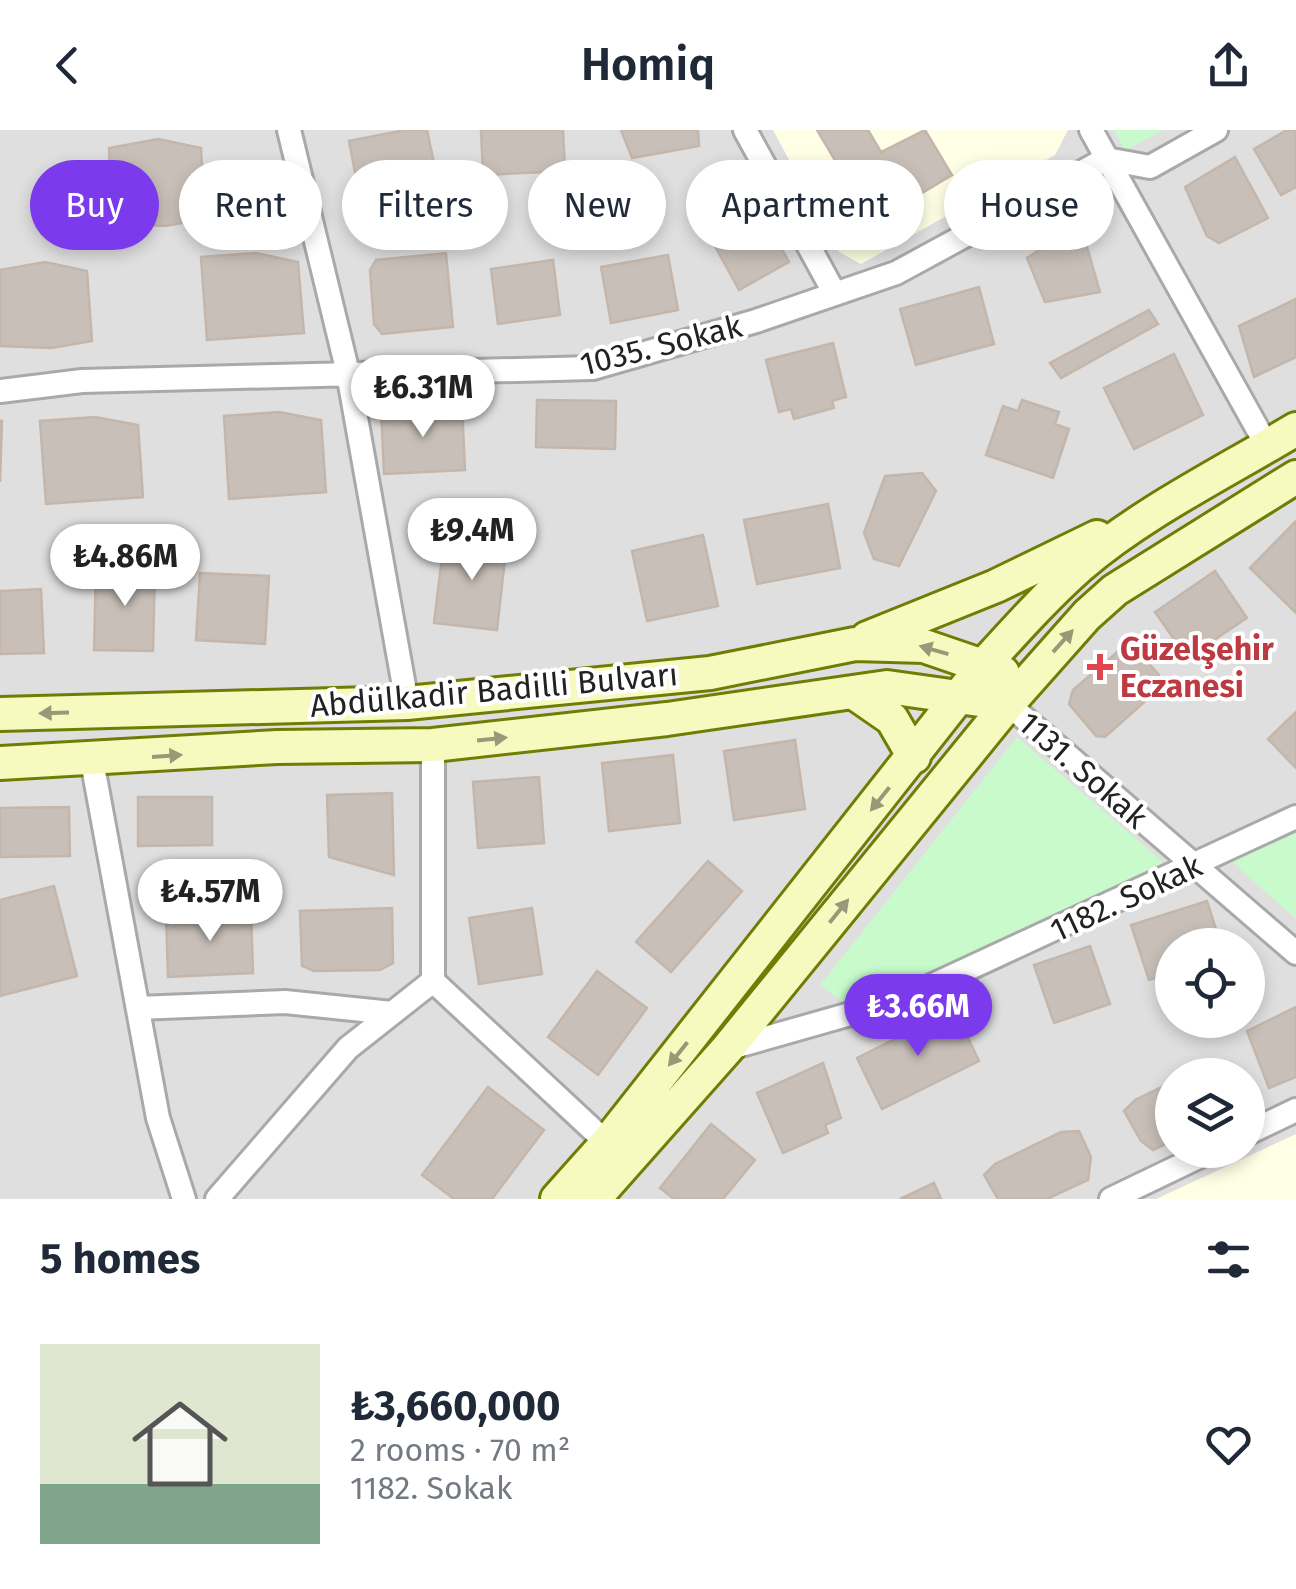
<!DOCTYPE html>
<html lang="en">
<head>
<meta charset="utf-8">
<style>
	:root { --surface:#fff; --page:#f6f6f7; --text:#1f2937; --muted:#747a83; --accent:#7c3aed }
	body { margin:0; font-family:"Fira Sans",sans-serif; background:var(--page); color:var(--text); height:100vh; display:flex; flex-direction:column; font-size:38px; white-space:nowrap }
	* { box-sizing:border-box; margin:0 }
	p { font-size:32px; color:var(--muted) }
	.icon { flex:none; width:55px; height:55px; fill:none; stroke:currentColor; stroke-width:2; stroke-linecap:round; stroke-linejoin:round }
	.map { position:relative; height:1069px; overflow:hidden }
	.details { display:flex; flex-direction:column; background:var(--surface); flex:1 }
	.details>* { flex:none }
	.guide { position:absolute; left:30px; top:30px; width:1238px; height:90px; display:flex; gap:20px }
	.tools { position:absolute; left:1155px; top:798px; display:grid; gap:20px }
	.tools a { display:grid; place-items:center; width:110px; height:110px; border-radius:50%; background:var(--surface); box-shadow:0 5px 15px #0003; font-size:50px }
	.price { position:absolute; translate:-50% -85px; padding:0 22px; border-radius:35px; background:#fff; color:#222; font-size:32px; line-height:65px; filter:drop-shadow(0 2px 5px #0008) }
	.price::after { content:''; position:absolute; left:50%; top:60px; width:30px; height:22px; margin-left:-15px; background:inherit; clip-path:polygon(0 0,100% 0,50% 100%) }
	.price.selected { background:var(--accent); color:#fff }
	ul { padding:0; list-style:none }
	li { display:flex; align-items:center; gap:30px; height:250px; padding:0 40px }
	li span { display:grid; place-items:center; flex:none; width:280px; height:200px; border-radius:0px; color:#555 }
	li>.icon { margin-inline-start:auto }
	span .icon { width:120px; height:120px; fill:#fffc; stroke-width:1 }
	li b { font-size:42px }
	h2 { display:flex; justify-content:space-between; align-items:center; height:120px; padding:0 40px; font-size:42px }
	.chip { padding:0 35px; border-radius:45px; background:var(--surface); box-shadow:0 5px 15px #0003; font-size:35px; line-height:90px }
	.chip.selected { background:var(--accent); color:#fff }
	header { display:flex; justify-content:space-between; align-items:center; height:130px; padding:0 40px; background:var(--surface); font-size:45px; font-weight:600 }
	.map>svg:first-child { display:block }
	.residential { fill:#e0dfdf; fill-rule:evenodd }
	.education { fill:#ffffe5 }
	.park { fill:#c8facc }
	.building { fill:#c7bfb8; stroke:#c4b6ab; stroke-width:2.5 }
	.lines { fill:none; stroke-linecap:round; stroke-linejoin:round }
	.street-casing { stroke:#a9a9a9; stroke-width:28 }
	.secondary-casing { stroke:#707d05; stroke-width:38 }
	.street { stroke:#fff; stroke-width:22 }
	.secondary { stroke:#f7fabf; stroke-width:32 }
	.oneway { fill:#979978 }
	.health-dot { fill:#e0444e; stroke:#fff; stroke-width:4 }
	.labels { text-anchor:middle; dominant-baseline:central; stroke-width:8; stroke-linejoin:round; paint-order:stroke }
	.street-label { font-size:32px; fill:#222; stroke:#fff }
	.health-label { font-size:32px; font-weight:bold; fill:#be3a42; stroke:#fff; text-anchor:start }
</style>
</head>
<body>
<header><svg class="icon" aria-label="back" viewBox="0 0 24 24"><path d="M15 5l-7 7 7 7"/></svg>Homiq<svg class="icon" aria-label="share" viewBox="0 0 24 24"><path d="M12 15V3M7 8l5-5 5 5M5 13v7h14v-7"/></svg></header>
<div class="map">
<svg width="1296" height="1069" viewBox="0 0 1296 1069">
	<rect width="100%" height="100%" fill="#f2efe9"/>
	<path class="residential" d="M0 0H1296V1069H0ZM1172 815H1248V890H1172ZM1172 945H1248V1020H1172Z"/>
	<path class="education" d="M773 0H1068L1055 25 861 134 839 122Z
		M1296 1004V1069H1156Z"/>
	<path class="park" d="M1114 0H1163L1125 21Z
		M1017 607 1162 731 1153 763 853 880 820 855Z
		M1296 701V789L1232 732Z"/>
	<path class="building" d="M405 0H427L438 52 360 68 349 11Z
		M481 0H563L565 41 483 45Z
		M621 0H698L699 16 632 28Z
		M817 0H868L881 22 925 0 952 45 872 93Z
		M1287 0H1296V57L1281 65 1254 19Z
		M158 9 201 18 205 89 165 96 112 93 109 18Z
		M1235 27 1268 88 1219 113 1207 106 1185 57Z
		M755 70 789 132 739 160 705 98Z
		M1080 93 1100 162 1045 172 1027 128Z
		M256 123 298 132 304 203 207 210 201 127Z
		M446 123 453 197 382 204 374 194 370 140 376 130Z
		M668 125 678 180 611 193 601 137Z
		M553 130 560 185 498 194 491 139Z
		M45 132 87 141 92 211 52 218 0 216V140Z
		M979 157 994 214 916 235 900 179Z
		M1296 169V227L1254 247 1239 196Z
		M1149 180 1158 194 1061 248 1050 233Z
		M833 213 846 267 832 271 834 278 794 289 791 279 779 282 766 230Z
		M1174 224 1203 285 1134 319 1104 258Z
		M537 270 616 271 615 319 536 317Z
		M1022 270 1059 282 1055 294 1069 299 1053 348 986 325 1003 276 1018 281Z
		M462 275 465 340 384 344 381 279Z
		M279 282 321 290 326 362 229 369 224 286Z
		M95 287 138 295 143 367 46 374 40 291Z
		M0 291H2L0 352Z
		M922 343 936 361 899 436 874 429 864 403 885 346Z
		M828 374 840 438 757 454 744 390Z
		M1296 391V483L1250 438Z
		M508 402 497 500 434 493 443 418Z
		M703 405 718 476 647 491 632 421Z
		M96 438 155 439 153 521 94 520Z
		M1215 441 1247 488 1187 528 1155 482Z
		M200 443 269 446 265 514 196 510Z
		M41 459 44 523 0 524V461Z
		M1123 517H1134L1159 545 1158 560 1105 607 1096 606 1069 574 1073 560Z
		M1296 582V638L1268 609Z
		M795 610 805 679 734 690 724 621Z
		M673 625 680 693 609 701 602 633Z
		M539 647 544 713 478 718 473 652Z
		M392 663 394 745 329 727 327 665Z
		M138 667H212V715L138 716Z
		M69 677 70 726 0 727V678Z
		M708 731 742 761 671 842 636 812Z
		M54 756 77 846 0 866V770Z
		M1207 771 1221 815H1172V843L1149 850 1131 795Z
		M392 778 393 833 380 840 314 841 302 836 300 781Z
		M532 778 542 844 479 854 469 788Z
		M251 781 253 843 168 847 166 785Z
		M1090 816 1110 874 1054 893 1034 835Z
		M597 841 647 878 598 945 548 907Z
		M1296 877V947L1269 958 1247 901Z
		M954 879 979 931 882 979 857 928Z
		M823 933 841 988 825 995 828 1003 783 1023 757 963Z
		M1218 937 1222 945H1187L1201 938Z
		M1172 952V1011L1153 1020 1141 1011 1124 981 1135 970Z
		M488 957 544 1000 492 1069H454L422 1045Z
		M711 994 755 1030 723 1069H674L660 1058Z
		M1079 1001 1091 1027 1088 1050 1047 1069H998L984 1045 995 1034 1061 1002Z
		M934 1053 941 1069H900Z"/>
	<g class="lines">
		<defs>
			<path id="street" d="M289 0 348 243 407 573
				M745 0 835 164
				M1091 0 1267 316
				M0 261 82 251 593 238 756 191 896 143 1106 29 1150 37 1216 0
				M1008 574 1296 823
				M433 615V851L607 1013
				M92 631 158 988 184 1069
				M138 878 285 872 392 883
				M727 919 903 869 1296 687
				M1248 1003 1296 980
				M217 1069 348 918 433 851
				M1111 1069 1213 1020"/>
			<path id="secondary" d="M867 508 996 456 1097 407
				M853 562 892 589 914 627
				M0 584 407 573 710 543 855 514 924 516 1003 543
				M0 633 277 617 433 615 667 589 887 557 1008 574 1087 485 1115 460 1296 347
				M557 1069 607 1013 983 536C1014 502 1045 467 1080 436 1143 382 1225 342 1296 299
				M594 1069 727 919 1008 574"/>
		</defs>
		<use href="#street" class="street-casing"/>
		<use href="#secondary" class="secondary-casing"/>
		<use href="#street" class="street"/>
		<use href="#secondary" class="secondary"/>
	</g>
	<defs><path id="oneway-solid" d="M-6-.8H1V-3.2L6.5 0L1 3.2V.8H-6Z" transform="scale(2.5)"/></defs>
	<g class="oneway">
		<use href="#oneway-solid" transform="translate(1063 511) rotate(-48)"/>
		<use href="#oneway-solid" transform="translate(934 520) rotate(-164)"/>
		<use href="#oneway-solid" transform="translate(54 583) rotate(178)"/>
		<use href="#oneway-solid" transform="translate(492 609) rotate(-6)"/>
		<use href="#oneway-solid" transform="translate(167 626) rotate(-4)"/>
		<use href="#oneway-solid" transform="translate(880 669) rotate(129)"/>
		<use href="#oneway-solid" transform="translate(839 781) rotate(-51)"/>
		<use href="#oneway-solid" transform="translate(678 924) rotate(129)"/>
	</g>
	<path class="health-dot" d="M1095 522h10v10h10v10h-10v10h-10v-10h-10v-10h10z"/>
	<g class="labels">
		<g class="street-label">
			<text transform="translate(661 215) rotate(-14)">1035. Sokak</text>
			<text transform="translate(494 560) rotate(-5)">Abdülkadir Badilli Bulvarı</text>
			<text transform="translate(1083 640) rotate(41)">1131. Sokak</text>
			<text transform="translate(1126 768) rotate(-25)">1182. Sokak</text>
		</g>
		<g class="health-label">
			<text x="1120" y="519">Güzelşehir<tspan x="1120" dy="37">Eczanesi</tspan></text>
		</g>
	</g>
</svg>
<div class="tools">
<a><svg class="icon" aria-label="locate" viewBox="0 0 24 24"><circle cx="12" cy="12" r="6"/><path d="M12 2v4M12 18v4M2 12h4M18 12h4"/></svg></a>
<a><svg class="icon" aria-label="layers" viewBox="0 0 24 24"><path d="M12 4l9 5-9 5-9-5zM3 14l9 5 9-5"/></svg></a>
</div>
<b class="price" style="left:423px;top:310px">₺6.31M</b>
<b class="price" style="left:472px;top:453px">₺9.4M</b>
<b class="price" style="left:125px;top:479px">₺4.86M</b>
<b class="price" style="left:210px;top:814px">₺4.57M</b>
<b class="price selected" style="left:918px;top:929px">₺3.66M</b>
<div class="guide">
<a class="chip selected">Buy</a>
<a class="chip">Rent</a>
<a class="chip">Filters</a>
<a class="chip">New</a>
<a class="chip">Apartment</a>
<a class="chip">House</a>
</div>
</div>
<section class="details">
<h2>5 homes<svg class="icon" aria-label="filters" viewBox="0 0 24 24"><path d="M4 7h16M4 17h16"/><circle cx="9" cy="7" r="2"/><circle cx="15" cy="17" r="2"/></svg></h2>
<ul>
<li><span style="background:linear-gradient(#dfe7d0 70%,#7fa58c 0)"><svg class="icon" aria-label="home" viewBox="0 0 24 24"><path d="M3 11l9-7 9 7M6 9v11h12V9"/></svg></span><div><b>₺3,660,000</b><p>2 rooms · 70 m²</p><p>1182. Sokak</p></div><svg class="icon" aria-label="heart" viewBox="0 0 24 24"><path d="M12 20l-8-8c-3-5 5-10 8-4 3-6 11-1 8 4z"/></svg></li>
</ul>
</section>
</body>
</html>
